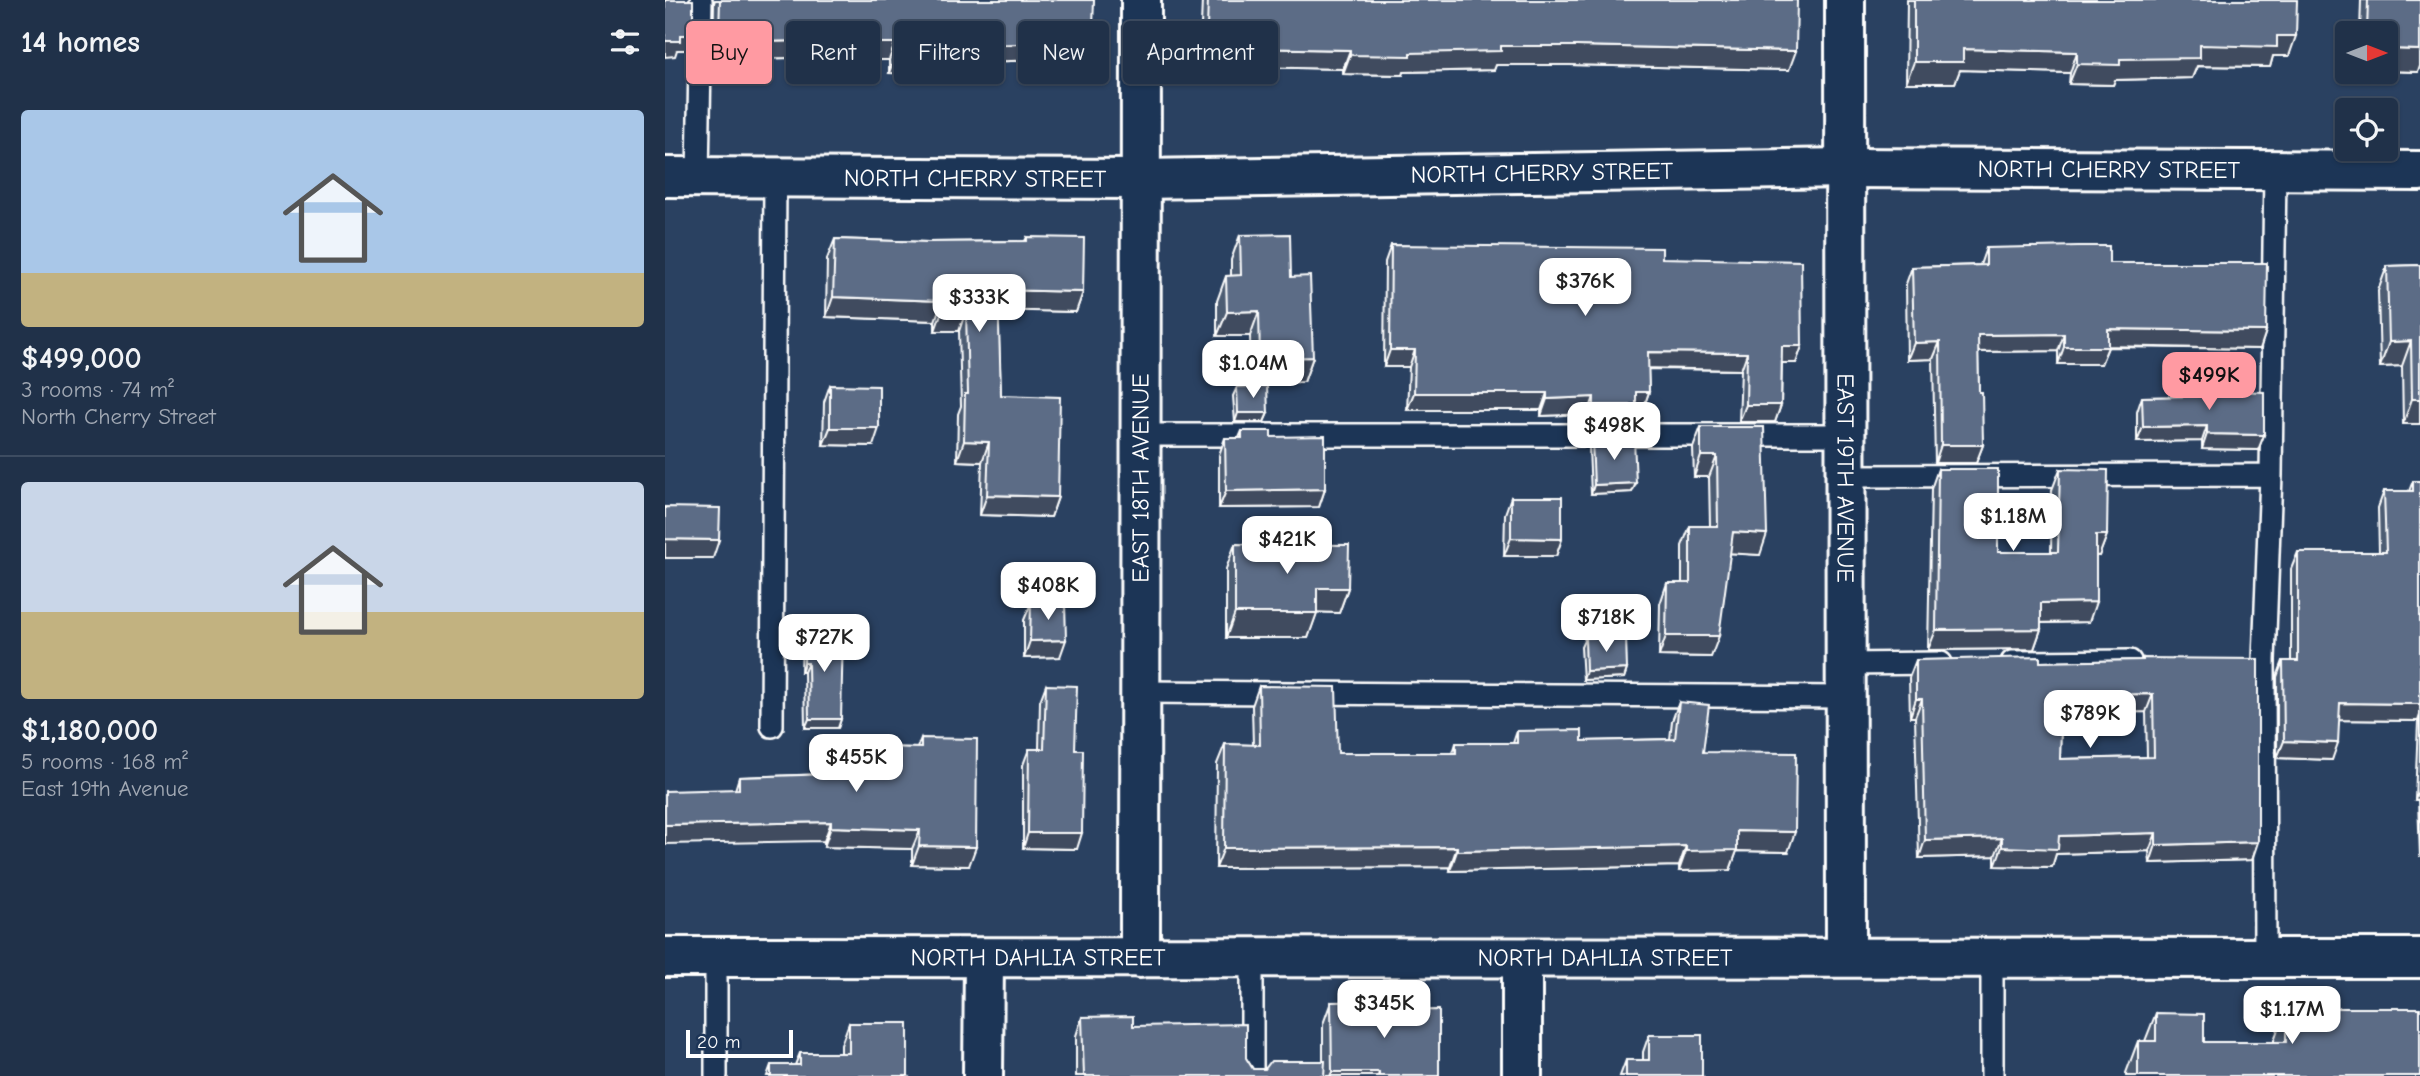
<!DOCTYPE html>
<html lang="en">
<head>
<meta charset="utf-8">
<style>
	:root { --surface:#203149; --page:#2d3d53; --text:#f1f3f6; --muted:#a2a9b4; --line:#3d4c61; --accent:#ff9aa2 }
	body { margin:0; font-family:"Comic Neue",sans-serif; background:var(--page); color:var(--text); height:100vh; display:flex; flex-direction:column; font-size:26px; white-space:nowrap }
	* { box-sizing:border-box; margin:0 }
	p { font-size:23px; color:var(--muted) }
	.icon { flex:none; width:38px; height:38px; fill:none; stroke:currentColor; stroke-width:2; stroke-linecap:round; stroke-linejoin:round }
	.map { position:relative; flex:1; overflow:hidden }
	.details { display:flex; flex-direction:column; background:var(--surface); width:665px }
	.details>* { flex:none }
	.banner { position:absolute; left:21px; top:21px; width:665px; height:63px; display:flex; gap:14px }
	.needle { width:46px; rotate:90deg }
	.fabs { position:absolute; left:1670px; top:21px; display:grid; gap:14px }
	.fabs a { display:grid; place-items:center; width:63px; height:63px; border-radius:7px; background:var(--surface); box-shadow:0 2px 5px #0004,0 0 0 2px var(--line); font-size:35px }
	.scale { position:absolute; left:21px; bottom:18px; width:107px; box-sizing:border-box; padding-left:7px; border:4px solid #fff; border-top:0; font-size:19px; line-height:24px; white-space:nowrap; color:#fff; -webkit-text-stroke:5px #1d3557; paint-order:stroke }
	.price { position:absolute; translate:-50% -60px; padding:0 16px; border-radius:14px; background:#fff; color:#222; font-size:23px; line-height:46px; filter:drop-shadow(0 2px 4px #0008) }
	.price::after { content:''; position:absolute; left:50%; top:42px; width:21px; height:16px; margin-left:-10px; background:inherit; clip-path:polygon(0 0,100% 0,50% 100%) }
	.price.selected { background:var(--accent); color:#111 }
	ul { padding:0; list-style:none }
	li { display:grid; align-content:center; gap:14px; height:371px; padding:0 21px }
	li+li { border-top:2px solid var(--line) }
	li span { display:grid; place-items:center; height:217px; border-radius:7px; color:#555 }
	li>.icon { margin-inline-start:auto }
	span .icon { width:126px; height:126px; fill:#fffc; stroke-width:1 }
	li b { font-size:30px }
	h2 { display:flex; justify-content:space-between; align-items:center; height:84px; padding:0 21px; font-size:30px }
	.pill { padding:0 24px; border-radius:7px; background:var(--surface); box-shadow:0 2px 5px #0004,0 0 0 2px var(--line); font-size:24px; line-height:63px }
	.pill.selected { background:var(--accent); color:#111 }
	main { display:flex; flex:1; min-height:0 }
	.map>svg:first-child { display:block }
	.lines { fill:none; stroke-linecap:round; stroke-linejoin:round }
	.service-casing { stroke:#fff; stroke-width:26 }
	.minor-casing { stroke:#fff; stroke-width:44 }
	.service { stroke:#1d3557; stroke-width:21 }
	.minor { stroke:#1d3557; stroke-width:38 }
	.wall { fill:#4e5d73; stroke:#fff; stroke-width:2; fill-rule:evenodd }
	.shaded-wall { fill:#404c5e; stroke:#fff; stroke-width:2 }
	.building { fill:#5b6c86; stroke:#fff; stroke-width:2; fill-rule:evenodd }
	.labels { text-anchor:middle; dominant-baseline:central; stroke-width:6; stroke-linejoin:round; paint-order:stroke }
	.street-label { font-size:24px; fill:#fff; stroke:#1d3557 }
</style>
</head>
<body>
<main>
<section class="details">
<h2>14 homes<svg class="icon" aria-label="filters" viewBox="0 0 24 24"><path d="M4 7h16M4 17h16"/><circle cx="9" cy="7" r="2"/><circle cx="15" cy="17" r="2"/></svg></h2>
<ul>
<li><span style="background:linear-gradient(#a9c7e8 75%,#c2b280 0)"><svg class="icon" aria-label="home" viewBox="0 0 24 24"><path d="M3 11l9-7 9 7M6 9v11h12V9"/></svg></span><div><b>$499,000</b><p>3 rooms · 74 m²</p><p>North Cherry Street</p></div></li>
<li><span style="background:linear-gradient(#c9d6e8 60%,#c2b280 0)"><svg class="icon" aria-label="home" viewBox="0 0 24 24"><path d="M3 11l9-7 9 7M6 9v11h12V9"/></svg></span><div><b>$1,180,000</b><p>5 rooms · 168 m²</p><p>East 19th Avenue</p></div></li>
</ul>
</section>
<div class="map">
<svg width="1755" height="1076" viewBox="0 0 1755 1076">
	<rect width="100%" height="100%" fill="#2a4161"/>
	<filter id="ink" filterUnits="userSpaceOnUse"><feTurbulence type="fractalNoise" baseFrequency=".0143" numOctaves="2"/><feDisplacementMap in="SourceGraphic" scale="14" xChannelSelector="R" yChannelSelector="G"/><feConvolveMatrix kernelMatrix="1 2 1 2 8 2 1 2 1" color-interpolation-filters="sRGB"/></filter>
	<g filter="url(#ink)">
		<g class="lines">
			<defs>
				<path id="service" d="M33 177 36 0
					M476 435H1180
					M1180 476 1606 475
					M1347 662 1465 661
					M1180 664 1276 663
					M475 692 1180 697
					M107 726 110 177
					M51 957V1076
					M1600 958 1599 660 1606 475 1610 170
					M587 959V1076
					M1327 1076V957"/>
				<g id="minor">
					<path id="s1" d="M1180 0 1181 957"/>
					<path id="s2" d="M0 177 476 179 1181 168 1755 171"/>
					<path id="s3" d="M0 957 1755 958"/>
					<path id="s4" d="M475 958 476 0"/>
					<path d="M318 1076 319 958"/>
					<path d="M857 1076V959"/>
				</g>
			</defs>
			<use href="#service" class="service-casing"/>
			<use href="#minor" class="minor-casing"/>
			<use href="#service" class="service"/>
			<use href="#minor" class="minor"/>
		</g>
		<path class="wall" d="M50 0H429L421 70 376 69V60L286 63 282 74 224 73V60H176V57L83 59V49L48 50 49 3Z
			M537 0H1132L1124 70 905 65H831L829 70 739 72 738 75 678 74V69L583 67 579 78 534 76Z
			M1242 0H1632L1624 56H1608L1605 67 1532 66 1527 78 1450 80 1448 85 1404 84 1405 73 1295 70 1290 83H1241Z
			M1696 0H1755V66L1753 72 1720 71V33H1695Z
			M575 235 626 277 648 357 639 382 586 383 585 336H552V301L561 276H566V260Z
			M362 237 418 292 411 312 333 310 336 395 393 497 386 517 315 515 317 462 292 461 293 414 296 406 294 331H270V321L161 317 162 259 170 239 263 242 360 241Z
			M726 245 997 258 1137 346 1131 363H1117L1116 405 1110 422H1074L1076 370 983 369 984 392 978 409H970L965 422H923V414L876 416V410H742L744 367H719L720 262Z
			M1321 248 1444 263 1601 331 1595 349 1443 347 1436 364H1393V351L1313 352 1314 392 1318 445 1311 463H1270L1268 359 1242 360 1241 284 1247 267 1315 265Z
			M1755 265V424H1738L1737 366 1715 367 1713 291 1722 266Z
			M165 385 208 446 158 445 159 402Z
			M572 387 603 413 599 422H570L568 396Z
			M1543 390 1599 435 1593 450 1537 449V441L1472 442V412L1477 397 1541 396Z
			M1036 427H1099L1095 555 1065 553 1046 657 994 656 995 604 1002 583H1017V546L1025 526H1045L1044 477H1029L1028 448Z
			M577 431 606 437 660 489 654 507 554 508V455L560 438H574Z
			M927 439 971 483 967 492 926 494 924 448Z
			M1273 469 1333 552H1386L1387 490 1395 469 1442 535 1434 556 1431 555 1424 622 1376 623V629L1369 649 1263 650 1266 489Z
			M1748 481H1755V858L1753 800H1750L1753 721 1674 720 1667 760 1612 758V677L1618 661H1626V569L1633 552H1714L1713 508 1719 491H1744Z
			M846 497 897 539 891 556H839L840 514Z
			M570 544 683 588 674 613 652 612 643 638H561V569Z
			M366 603 395 657 359 658V620Z
			M140 632 176 719 173 728H140L139 672H136L137 640Z
			M920 638 962 669 959 678 918 680 916 647Z
			M1478 658 1587 860 1485 863 1484 851 1391 854 1387 867 1330 866V856L1254 858 1250 717H1245L1244 678 1251 660 1375 662 1477 660ZM1481 712 1482 757 1395 759 1396 713Z
			M381 685 410 750 412 849 358 848V765L364 749H374L375 701Z
			M594 686 673 753H788L791 743H848L852 731 917 741 1005 739 1007 721 1014 702 1038 752 1123 852 1072 851 1065 870 1014 871V866L785 871V867L551 868 552 764 560 744 588 745 587 706Z
			M256 738 304 866 247 865V849L159 847V841L70 790 74 777 160 774 161 766 168 746 252 748Z
			M666 1002 714 1011 774 1076H411V1036L417 1017 468 1026 581 1058 588 1069H600L658 1061V1024Z
			M1621 1008 1755 1076H1461V1073L1473 1041H1480L1491 1013 1539 1042H1609V1040Z
			M184 1023 243 1076H102L106 1065H130L135 1053H176V1045Z
			M984 1035 1037 1076H955L961 1060H978V1052Z"/>
		<path class="shaded-wall" d="M90 32 83 49 48 50 54 33Z
			M15 35H28L22 50H12L10 56 0 57V41Z
			M1612 36H1631L1624 56H1608L1605 67 1532 66 1527 78 1450 80 1448 85 1404 84 1412 64 1455 59 1535 45Z
			M182 40 176 57 83 59 90 42Z
			M1720 40H1727L1720 58Z
			M182 43H230L224 60H176Z
			M383 43 376 60 286 63 282 74 224 73 230 56 289 46Z
			M836 46H912L1131 51 1124 70 905 65H831L829 70 739 72 738 75 678 74 685 55Z
			M587 48 685 50 678 69 583 67 579 78 534 76 541 57Z
			M1298 49 1412 52 1405 73 1295 70 1290 83H1241L1249 62Z
			M1726 49 1755 50V66L1753 72 1720 71V66Z
			M382 52 427 53 421 70 376 69Z
			M333 290 418 292 411 312 326 310Z
			M168 297 277 301 270 321 161 317Z
			M277 311H301L294 331H270Z
			M594 311 585 336H552L562 312Z
			M1443 329 1601 331 1595 349 1437 346Z
			M1399 334 1393 351 1306 352 1313 335Z
			M1746 341 1737 366 1715 367 1724 342Z
			M1275 342 1268 359 1242 360 1249 343Z
			M1117 346H1137L1131 363H1111Z
			M1399 347H1443L1436 364H1393Z
			M725 350H750L744 367H719Z
			M983 352 1082 353 1076 370 977 368Z
			M648 357 639 382 586 383 595 358Z
			M971 392H984L978 409H970L965 422H923L929 405Z
			M749 393H882L876 410H742Z
			M929 397 923 414 876 416 882 399Z
			M1747 399H1755V424H1738Z
			M1081 405H1116L1110 422H1074Z
			M573 413H603L599 422H570Z
			M1542 426 1537 441 1472 442 1478 427Z
			M165 428H214L208 446 158 445Z
			M1542 434 1599 435 1593 450 1537 449Z
			M299 441 324 442 317 462 292 461Z
			M1276 445H1318L1311 463H1270Z
			M1036 456H1052L1044 477H1029Z
			M971 483 967 492 926 494 929 485Z
			M660 489 654 507 554 508 561 491Z
			M322 495 393 497 386 517 315 515Z
			M1068 532 1102 534 1095 555 1060 553Z
			M1431 535H1442L1434 556 1423 555Z
			M846 538 897 539 891 556H839Z
			M0 539 54 540 48 558H0Z
			M652 588H683L674 613 643 612Z
			M1431 602 1424 622 1369 623 1376 603Z
			M570 613H652L643 638H561Z
			M1376 629 1369 649 1263 650 1271 630Z
			M1001 636H1054L1046 657 994 656Z
			M401 640 395 657 359 658 365 641Z
			M139 663H143L139 672H136Z
			M962 669 959 678 918 680 921 671Z
			M1488 694 1481 712 1390 713 1397 695Z
			M1251 699H1257L1250 717H1245Z
			M1675 703 1755 704V715L1753 721 1669 720Z
			M144 719H176L173 728H140Z
			M1619 741 1673 743 1667 760 1612 758Z
			M1755 786V795L1753 800H1750Z
			M166 822 159 841 0 844V825Z
			M166 827 255 830 247 849 159 847Z
			M1072 831 1130 832 1123 852 1072 851 1065 870 1014 871 1021 851Z
			M363 833H417L412 849 358 848Z
			M1491 833 1484 851 1391 854 1387 867 1330 866 1337 847 1394 836Z
			M1337 838 1330 856 1254 858 1260 840Z
			M1593 842 1587 860 1485 863 1491 845Z
			M254 846 311 847 304 866 247 865Z
			M1021 846 1014 866 785 871 792 851Z
			M792 847 785 867 551 868 559 848Z
			M667 1072H714L713 1076H665Z"/>
		<path class="building" d="M0 0H28V35H15V41H0Z
			M55 0H429L427 53 382 52 383 43 289 46 288 57 230 56V43H182V40L90 42V32L54 33Z
			M543 0H1132L1131 51 912 46H836V51L745 53V56L685 55V50L587 48 586 58 541 57Z
			M1249 0H1632L1631 36H1612V47L1535 45V58L1455 59V65L1412 64V52L1298 49V62H1249Z
			M1703 0H1755V50L1726 49 1727 40H1720V33H1702Z
			M625 234 626 277 645 276 648 357 595 358 594 311 562 312 561 276 576 275 575 235Z
			M362 237 419 238 418 292 333 290 336 395 395 397 393 497 322 495 324 442 299 441 300 394H303L301 311H277V301L168 297 170 239 263 242 362 241Z
			M726 245 997 248V258L1136 261 1137 346H1117L1116 405H1081L1082 353 983 352 984 392H971V405H929V397L882 399V393H749L750 350H725Z
			M1413 246H1444V263H1602L1601 331 1443 329V347H1399V334L1313 335 1314 392H1317L1318 445H1276L1275 342 1249 343 1247 267 1321 265V248Z
			M1755 265V399H1747L1746 341 1724 342 1722 266Z
			M165 385 214 386V428H165Z
			M602 386 603 413H573L572 387Z
			M1543 390 1599 392V435L1542 434V426L1478 427 1477 397 1543 396Z
			M1036 427H1099L1102 534 1068 532 1054 636H1001L1002 583H1025V526H1053L1052 456H1036Z
			M577 431H606V437L660 436V489L561 491 560 438H577Z
			M927 439H969L971 483 929 485Z
			M1273 469H1333V552H1393L1395 469 1443 470 1442 535H1431V602L1376 603V629L1271 630Z
			M1748 481H1755V704L1675 703 1673 743 1619 741 1618 661H1633V552H1721L1719 491H1748Z
			M846 497H897V539L846 538Z
			M0 507 55 508 54 540 0 539Z
			M570 544 684 545 683 588H652V613H570Z
			M400 602 401 640 365 641 366 603Z
			M140 632 178 633 176 719H144L143 663H139Z
			M961 636 962 669 921 671 920 638Z
			M1375 657V662L1478 660V658L1593 659V842L1491 845V833L1394 836 1393 849 1337 847V838L1260 840 1257 699H1251V660ZM1488 694 1489 757 1395 759 1397 695Z
			M381 685 412 686 410 750H418L417 833H363L364 749H379Z
			M594 686 671 687 673 753H791V743H852V731L917 730V741L1010 739 1014 702 1044 705 1038 752 1131 753 1130 832 1072 831V850L1021 851V846L792 851V847L559 848 560 744 595 745Z
			M256 738 312 739 311 847 254 846 255 830 166 827V822L0 825V791L74 789V777L167 774 168 746 256 748Z
			M713 1001 714 1011 774 1010V1076H714V1072H667L666 1002Z
			M1621 1008H1755V1076H1473V1041H1491V1013L1539 1014V1042H1621Z
			M468 1016V1026L581 1024V1058L588 1069H600L606 1061H660L659 1076H419L417 1017Z
			M184 1023H243V1076H106V1065H135V1053H184Z
			M984 1035H1037V1076H961V1060H984Z"/>
	</g>
	<g class="labels">
		<g class="street-label">
			<text stroke="none"><textPath href="#s2" startOffset="1444">NORTH CHERRY STREET</textPath></text>
			<text stroke="none"><textPath href="#s2" startOffset="877">NORTH CHERRY STREET</textPath></text>
			<text stroke="none"><textPath href="#s2" startOffset="310">NORTH CHERRY STREET</textPath></text>
			<text stroke="none"><textPath href="#s4" startOffset="480">EAST 18TH AVENUE</textPath></text>
			<text stroke="none"><textPath href="#s1" startOffset="478">EAST 19TH AVENUE</textPath></text>
			<text stroke="none"><textPath href="#s3" startOffset="373">NORTH DAHLIA STREET</textPath></text>
			<text stroke="none"><textPath href="#s3" startOffset="940">NORTH DAHLIA STREET</textPath></text>
		</g>
	</g>
</svg>
<div class="fabs">
<a><svg class="needle" viewBox="-14 -14 28 28"><path d="M0-13l5 13h-10z" fill="#e53935"/><path d="M0 13l5-13h-10z" fill="#a2a9b4"/></svg></a>
<a><svg class="icon" aria-label="locate" viewBox="0 0 24 24"><circle cx="12" cy="12" r="6"/><path d="M12 2v4M12 18v4M2 12h4M18 12h4"/></svg></a>
</div>
<div class="scale">20 m</div>
<b class="price" style="left:920px;top:318px">$376K</b>
<b class="price" style="left:314px;top:334px">$333K</b>
<b class="price" style="left:588px;top:400px">$1.04M</b>
<b class="price selected" style="left:1544px;top:412px">$499K</b>
<b class="price" style="left:949px;top:462px">$498K</b>
<b class="price" style="left:1348px;top:553px">$1.18M</b>
<b class="price" style="left:622px;top:576px">$421K</b>
<b class="price" style="left:383px;top:622px">$408K</b>
<b class="price" style="left:941px;top:654px">$718K</b>
<b class="price" style="left:159px;top:674px">$727K</b>
<b class="price" style="left:1425px;top:750px">$789K</b>
<b class="price" style="left:191px;top:794px">$455K</b>
<b class="price" style="left:719px;top:1040px">$345K</b>
<b class="price" style="left:1627px;top:1046px">$1.17M</b>
<div class="banner">
<a class="pill selected">Buy</a>
<a class="pill">Rent</a>
<a class="pill">Filters</a>
<a class="pill">New</a>
<a class="pill">Apartment</a>
</div>
</div>
</main>
</body>
</html>
